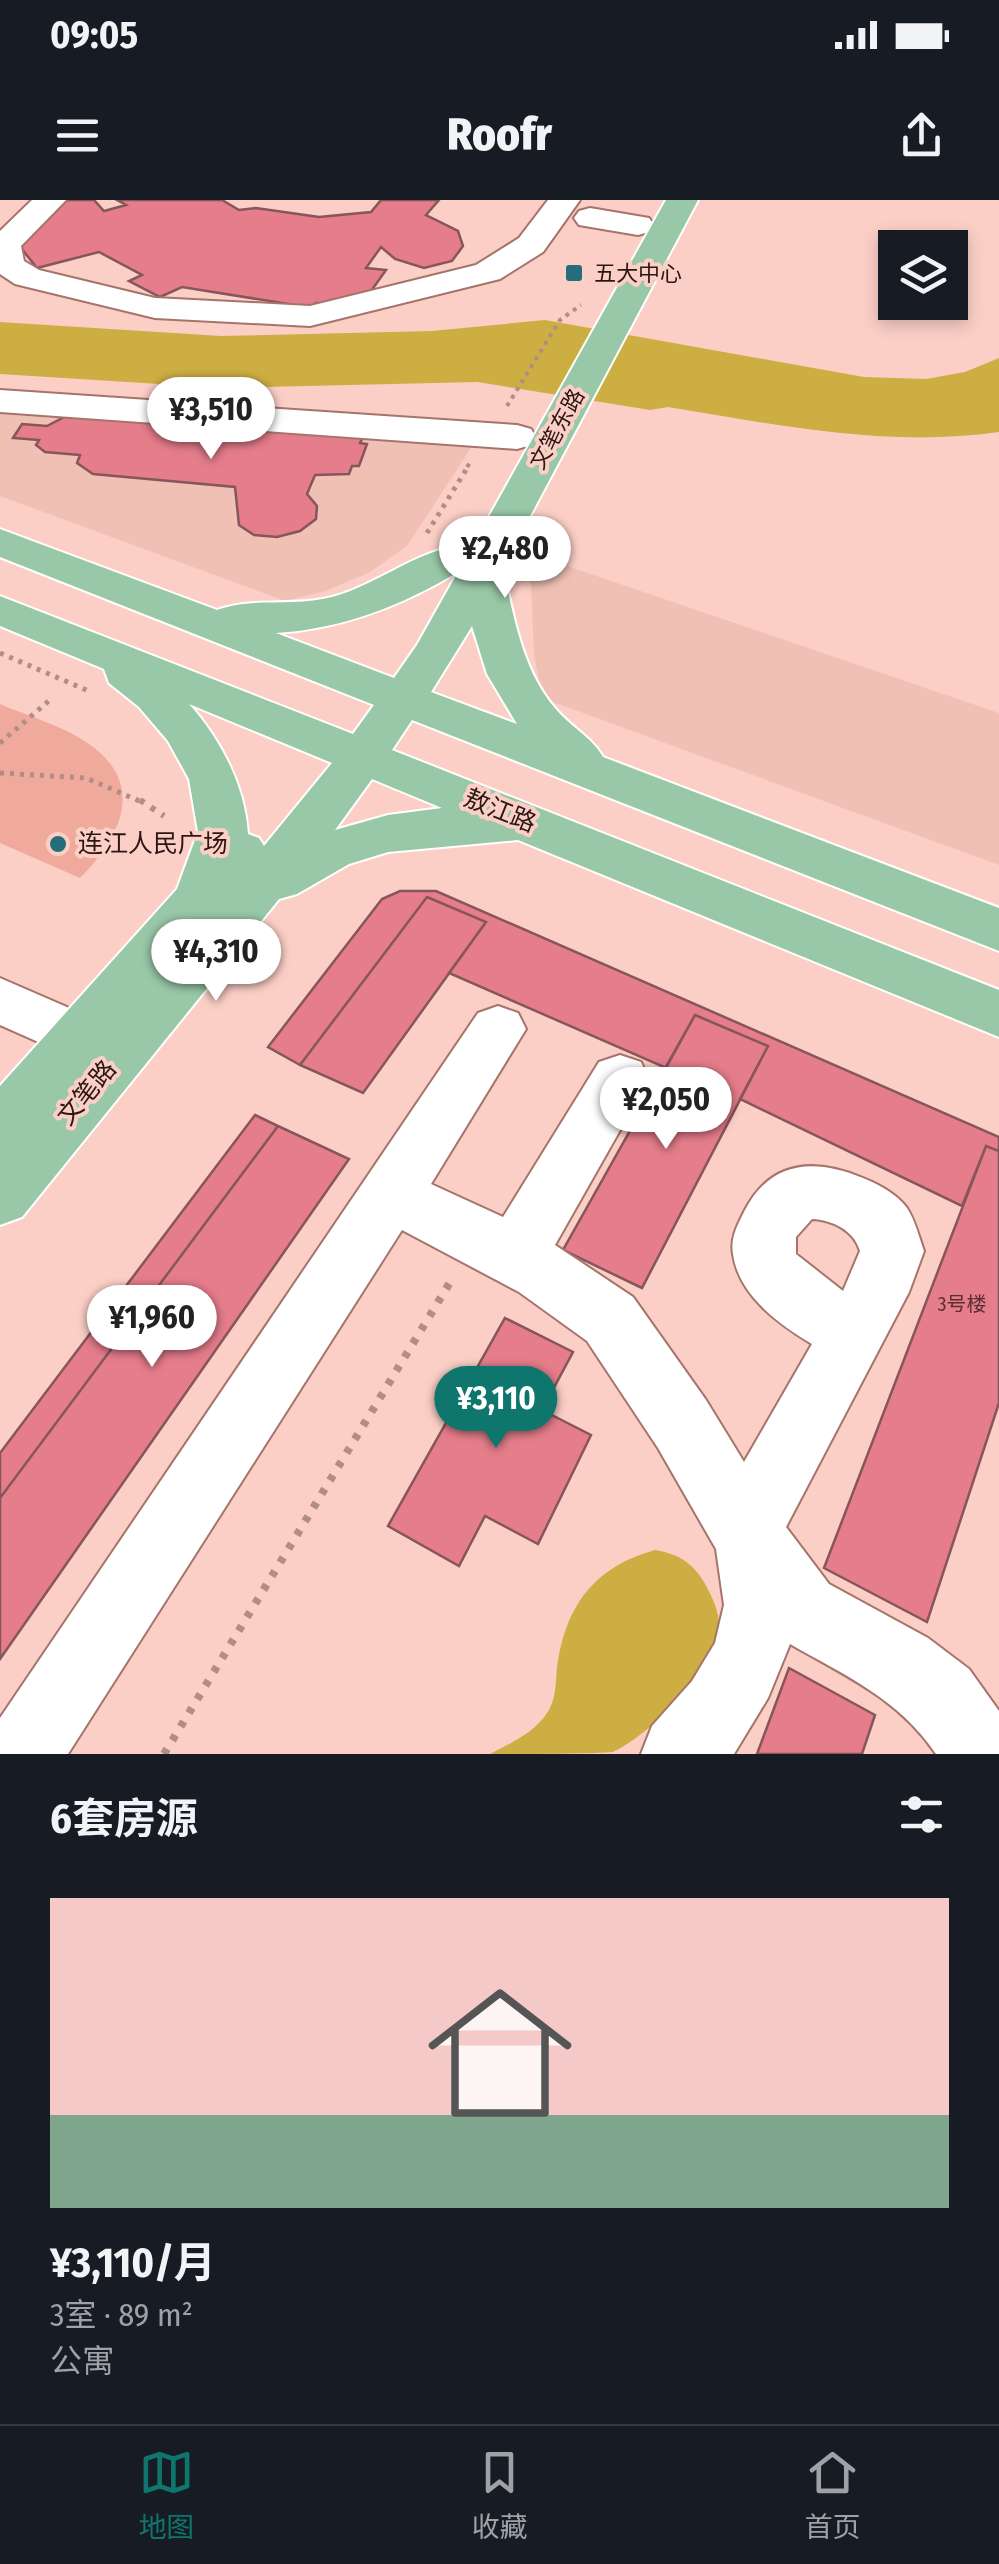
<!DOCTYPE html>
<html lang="zh">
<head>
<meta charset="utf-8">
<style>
	:root { --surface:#171b24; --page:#242831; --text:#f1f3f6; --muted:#9ea1a6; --line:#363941; --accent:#0f766e }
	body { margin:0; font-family:"Fira Sans Condensed","Noto Sans SC",sans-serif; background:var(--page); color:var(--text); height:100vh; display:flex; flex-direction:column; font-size:38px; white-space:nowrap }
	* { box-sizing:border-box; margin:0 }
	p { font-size:32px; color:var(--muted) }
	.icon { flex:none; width:55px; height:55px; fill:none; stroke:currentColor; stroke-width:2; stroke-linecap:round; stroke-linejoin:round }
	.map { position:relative; height:1554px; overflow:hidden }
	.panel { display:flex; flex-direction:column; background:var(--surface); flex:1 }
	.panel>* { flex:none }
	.buttons { position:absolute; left:878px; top:30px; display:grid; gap:20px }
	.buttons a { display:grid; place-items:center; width:90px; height:90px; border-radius:0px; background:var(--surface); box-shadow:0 5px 15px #0003; font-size:50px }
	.price { position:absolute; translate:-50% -85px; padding:0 22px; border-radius:35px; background:#fff; color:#222; font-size:32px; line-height:65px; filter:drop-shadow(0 2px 5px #0008) }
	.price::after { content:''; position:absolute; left:50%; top:60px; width:30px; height:22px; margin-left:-15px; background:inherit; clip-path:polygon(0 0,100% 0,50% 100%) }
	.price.current { background:var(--accent); color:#fff }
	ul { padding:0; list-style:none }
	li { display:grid; align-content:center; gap:20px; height:530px; padding:0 50px }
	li+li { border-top:2px solid var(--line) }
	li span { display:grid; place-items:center; height:310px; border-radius:0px; color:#555 }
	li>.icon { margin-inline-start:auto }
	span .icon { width:180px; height:180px; fill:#fffc; stroke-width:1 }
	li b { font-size:42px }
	h2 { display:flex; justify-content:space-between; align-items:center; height:120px; padding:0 50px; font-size:42px }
	.status { display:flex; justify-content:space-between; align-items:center; height:70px; padding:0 50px; background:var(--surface); direction:ltr }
	.status svg { height:28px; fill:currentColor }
	header { display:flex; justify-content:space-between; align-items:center; height:130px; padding:0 50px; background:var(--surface); font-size:45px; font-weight:800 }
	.dock { display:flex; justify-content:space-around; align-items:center; height:140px; border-top:2px solid var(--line); background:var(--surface); font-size:28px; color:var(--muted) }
	.dock a { display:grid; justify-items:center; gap:5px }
	.dock .current { color:var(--accent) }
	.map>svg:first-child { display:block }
	.built { fill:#f1c0b5 }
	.green { fill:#efaa9b }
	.water { fill:#cdae43 }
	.building { fill:#e57d8b; stroke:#86565b; stroke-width:2.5 }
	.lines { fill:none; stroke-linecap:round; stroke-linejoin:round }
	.minor-casing { stroke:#a5746a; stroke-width:4 }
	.major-casing { stroke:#fff; stroke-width:4 }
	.path-far3 { stroke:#b18d86; stroke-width:4; stroke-dasharray:4 5; stroke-linecap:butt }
	.path-far2 { stroke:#b18d86; stroke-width:5; stroke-dasharray:4 6; stroke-linecap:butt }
	.path-far1 { stroke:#b18d86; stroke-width:6; stroke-dasharray:5 8; stroke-linecap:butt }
	.path { stroke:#b18d86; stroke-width:8; stroke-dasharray:6 10; stroke-linecap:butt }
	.minor { fill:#fff; fill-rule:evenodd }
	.major { fill:#98c8a7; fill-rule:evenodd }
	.poi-dot { fill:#266d7b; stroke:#fbcfc6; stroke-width:4 }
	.labels { text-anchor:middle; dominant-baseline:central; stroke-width:8; stroke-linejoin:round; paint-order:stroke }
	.number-label { font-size:20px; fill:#593031 }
	.far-poi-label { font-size:22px; fill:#2a1713; stroke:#fbcfc6; text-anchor:start }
	.far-street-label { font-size:22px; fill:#2a1713; stroke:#fbcfc6 }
	.street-label { font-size:25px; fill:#2a1713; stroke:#fbcfc6 }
	.poi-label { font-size:25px; fill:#2a1713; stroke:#fbcfc6; text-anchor:start }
</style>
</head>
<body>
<div class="status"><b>09:05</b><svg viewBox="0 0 49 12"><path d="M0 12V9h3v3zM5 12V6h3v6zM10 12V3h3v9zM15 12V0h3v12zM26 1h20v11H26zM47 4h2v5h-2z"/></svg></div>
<header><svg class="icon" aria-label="menu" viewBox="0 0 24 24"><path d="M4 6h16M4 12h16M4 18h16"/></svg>Roofr<svg class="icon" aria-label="share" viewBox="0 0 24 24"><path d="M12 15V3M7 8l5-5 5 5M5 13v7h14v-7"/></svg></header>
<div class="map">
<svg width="999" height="1554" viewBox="0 0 999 1554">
	<rect width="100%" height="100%" fill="#fbcfc6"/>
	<path class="built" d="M0 191 486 225 407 346 370 372 326 391 285 401 0 296Z
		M538 356 999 513V665L542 498 534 454 531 381Z"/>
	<path class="green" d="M0 504C27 516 61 525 86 542 148 583 121 636 80 678L0 643Z"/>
	<path class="water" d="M545 120 864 177 926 179 965 172 999 158V232C887 248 778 225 668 207L650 210 477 182 223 188 0 174V122L221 136 432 131Z
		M655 1350C678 1354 692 1362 704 1382 713 1398 721 1415 719 1433 714 1472 648 1536 613 1552 594 1554 516 1554 490 1554 511 1543 534 1533 547 1513 558 1497 555 1478 558 1460 568 1402 597 1366 655 1350Z"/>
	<path class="building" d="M58 0H94L104 11 126 5 117 0H222L239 10 256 8 319 17 371 12 381 0H439L426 15 458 31 463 46 452 61 424 68 395 59 381 47 366 68 386 70 364 101 337 107 316 103 313 108 182 87 160 97 129 81 142 75 99 52 37 68 17 43Z
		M66 216 363 237 360 243 367 244 359 266H352L349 274 315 275 307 294 317 306 316 319 300 331 277 337 254 335 239 325 235 287 93 274 77 263 80 255 45 252 36 245 39 240 13 238 22 224 47 226Z
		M400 691H436L999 937V951L986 946 962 1006 740 899 768 846 695 815 666 868 449 773 486 722 427 697 300 865 268 847 382 699Z
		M427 697 486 722 363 893 300 865Z
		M695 815 768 846 642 1088 563 1050Z
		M255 915 278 926 0 1298V1253Z
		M278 926 349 959 0 1459V1298Z
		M986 946 999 951V1203L927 1422 824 1368Z
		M505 1118 573 1152 542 1210 591 1235 538 1344 485 1316 459 1366 388 1326Z
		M789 1468 875 1515 862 1554H757Z"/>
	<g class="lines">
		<defs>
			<path id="minor" d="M32 0H66L21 46 24 61 39 70 155 98 310 106 476 65 519 38 548 0H580L543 52 500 79 310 126 155 118 15 84 0 74V31Z
				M590 8 649 18 654 25 649 32 638 35 579 25 574 18 579 11Z
				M0 190 517 225 531 229 536 237 531 245 517 249 0 212Z
				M0 778 99 821 107 837 99 853 79 860 0 825Z
				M498 806 518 813 526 829 431 984 503 1017 599 862 620 855 641 862 649 879 555 1045 633 1097 706 1200 744 1262 812 1144C779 1124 739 1096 733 1054 730 1038 738 1024 745 1010 771 960 815 958 863 978 878 984 897 994 907 1008 915 1020 919 1037 924 1051L909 1092 786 1327 829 1384 928 1438 969 1469 999 1511V1554H936C899 1499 846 1476 790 1444L768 1498 734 1554H641L652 1526 692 1481 715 1443 724 1405 716 1349 658 1248 587 1141 519 1092 402 1030 68 1554H0V1518L478 813ZM812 1019C832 1020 854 1030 860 1051L843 1091 796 1054V1037Z"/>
			<path id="major" d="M666 0H698L503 367C513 415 522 469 554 507 569 526 592 537 603 557L999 708V751L412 520 392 550 999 790V837L518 640 388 652 349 664 297 694 279 699 22 1017 0 1025V886L177 689 198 632 189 579 168 541 139 507 109 483 104 469 0 426V396L353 534 374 505 0 357V329L217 410C252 397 295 407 332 397 373 386 407 358 447 348L462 352 466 358ZM458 372 417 445 394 478 276 433C342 429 401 406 458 372ZM472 426 487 474 517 524 431 492ZM189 504 332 563 264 646 259 638 248 634C245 586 221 540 189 504ZM372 579 442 608 388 615 335 630Z"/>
		</defs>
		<use href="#minor" class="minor-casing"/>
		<use href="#major" class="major-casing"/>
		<path class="path-far3" d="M507 206 560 120 581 105
			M467 267 470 263"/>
		<path class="path-far2" d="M427 333 469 265
			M0 453 91 492
			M0 543 51 499
			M0 573 86 578 144 603"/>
		<path class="path-far1" d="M140 600 164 616"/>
		<path class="path" d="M164 1554 452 1079"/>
		<use href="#minor" class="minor"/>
		<use href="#major" class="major"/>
	</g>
	<g class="poi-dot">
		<rect x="564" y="63" width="20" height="20" rx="5"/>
		<circle cx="58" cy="644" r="10"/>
	</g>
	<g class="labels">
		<g class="number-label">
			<text x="962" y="1104">3号楼</text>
		</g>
		<g class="far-poi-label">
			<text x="594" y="73">五大中心</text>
		</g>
		<g class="far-street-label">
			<text transform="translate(557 229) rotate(-61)">文笔东路</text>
		</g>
		<g class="street-label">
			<text transform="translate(500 611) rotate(22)">敖江路</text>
			<text transform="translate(87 893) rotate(-50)">文笔路</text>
		</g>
		<g class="poi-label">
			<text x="78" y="644">连江人民广场</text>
		</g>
	</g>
</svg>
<div class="buttons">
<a><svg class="icon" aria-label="layers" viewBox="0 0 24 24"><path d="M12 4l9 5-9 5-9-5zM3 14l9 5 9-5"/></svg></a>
</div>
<b class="price" style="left:211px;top:262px">¥3,510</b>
<b class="price" style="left:505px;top:401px">¥2,480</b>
<b class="price" style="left:216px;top:804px">¥4,310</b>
<b class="price" style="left:666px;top:952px">¥2,050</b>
<b class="price" style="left:152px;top:1170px">¥1,960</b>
<b class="price current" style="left:496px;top:1251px">¥3,110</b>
</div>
<section class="panel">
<h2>6套房源<svg class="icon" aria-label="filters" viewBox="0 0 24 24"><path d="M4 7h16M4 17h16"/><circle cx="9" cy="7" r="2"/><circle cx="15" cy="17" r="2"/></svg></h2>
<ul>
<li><span style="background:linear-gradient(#f6c9c9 70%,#7fa58c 0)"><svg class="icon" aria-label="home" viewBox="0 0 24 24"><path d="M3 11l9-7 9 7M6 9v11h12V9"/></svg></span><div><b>¥3,110/月</b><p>3室 · 89 m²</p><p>公寓</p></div></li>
</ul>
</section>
<nav class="dock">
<a class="current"><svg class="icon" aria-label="map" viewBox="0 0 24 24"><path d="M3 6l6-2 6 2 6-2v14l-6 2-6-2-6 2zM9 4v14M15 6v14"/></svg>地图</a>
<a><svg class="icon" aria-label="saved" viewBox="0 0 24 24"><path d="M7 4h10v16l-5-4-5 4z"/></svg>收藏</a>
<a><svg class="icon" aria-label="home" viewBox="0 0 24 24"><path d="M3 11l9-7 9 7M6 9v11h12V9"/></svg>首页</a>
</nav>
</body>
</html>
